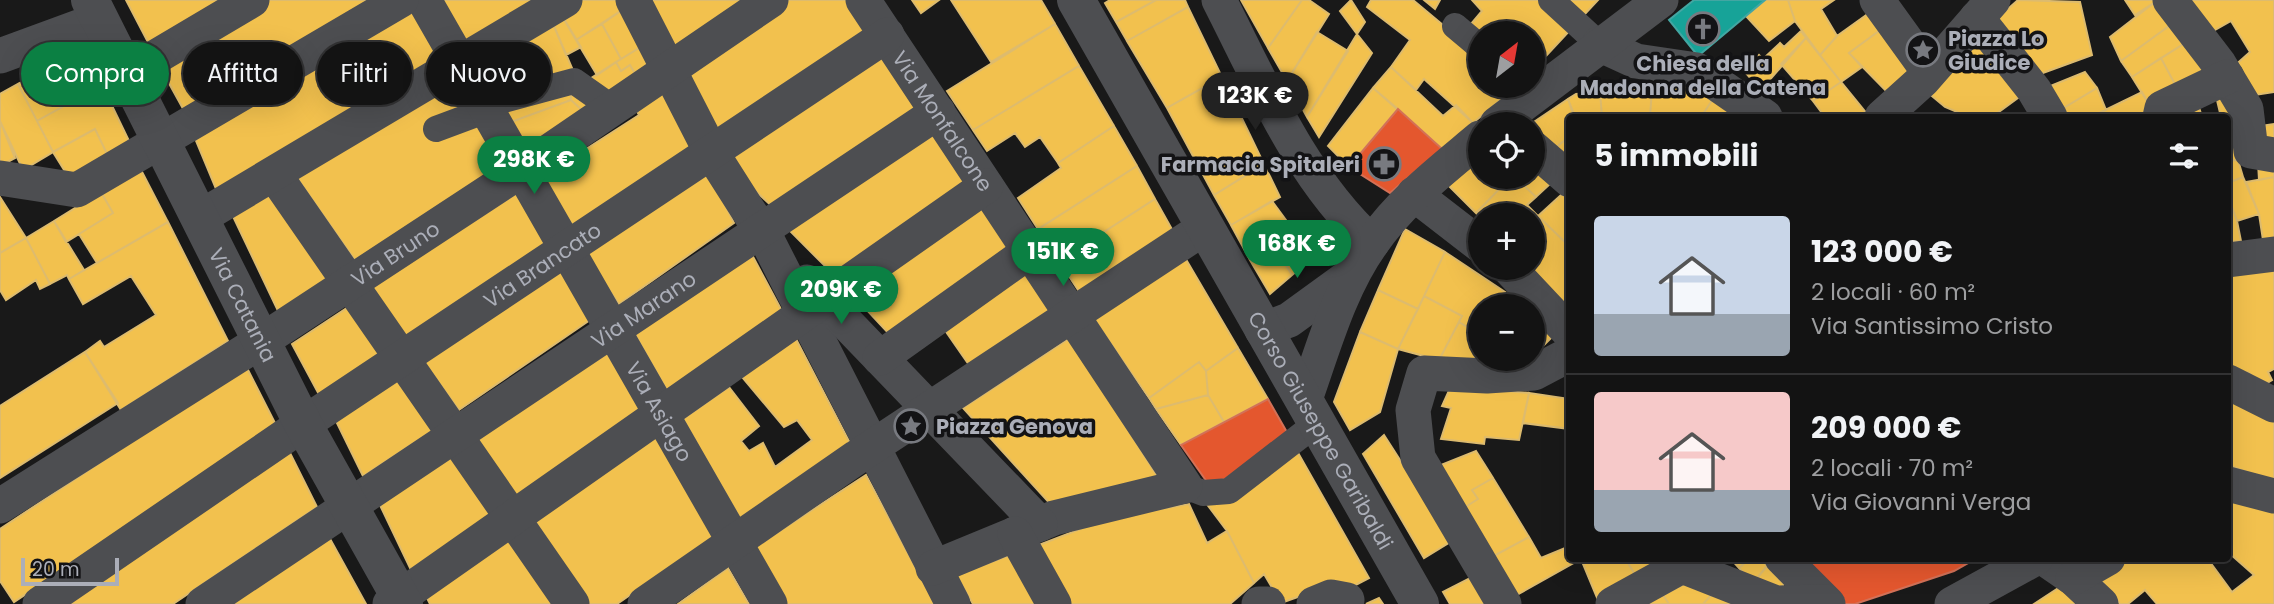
<!DOCTYPE html>
<html lang="it">
<head>
<meta charset="utf-8">
<style>
	:root { --surface:#131313; --page:#1c1c1c; --text:#f1f3f6; --muted:#9d9ea0; --line:#323233; --accent:#0b8043 }
	body { margin:0; font-family:Poppins,sans-serif; background:var(--page); color:var(--text); height:100vh; display:flex; flex-direction:column; font-size:26px; white-space:nowrap }
	* { box-sizing:border-box; margin:0 }
	p { font-size:23px; color:var(--muted) }
	.icon { flex:none; width:38px; height:38px; fill:none; stroke:currentColor; stroke-width:2; stroke-linecap:round; stroke-linejoin:round }
	.map { position:relative; flex:1; overflow:hidden }
	.drawer { position:absolute; left:1566px; top:114px; width:665px; height:448px; display:flex; flex-direction:column; background:var(--surface); border-radius:7px; box-shadow:0 7px 28px #0002,0 0 0 2px var(--line) }
	.drawer>* { flex:none }
	.top-card { position:absolute; left:21px; top:42px; width:665px; height:63px; display:flex; gap:14px }
	.needle { width:46px; rotate:31deg }
	.fabs { position:absolute; left:1468px; top:21px; display:grid; gap:14px }
	.fabs a { display:grid; place-items:center; width:77px; height:77px; border-radius:50%; background:var(--surface); box-shadow:0 7px 28px #0002,0 0 0 2px var(--line); font-size:35px }
	.scale { position:absolute; left:21px; bottom:18px; width:98px; box-sizing:border-box; padding-left:7px; border:4px solid #abaeb8; border-top:0; font-size:19px; line-height:24px; white-space:nowrap; color:#abaeb8; -webkit-text-stroke:5px #131315; paint-order:stroke }
	.price { position:absolute; translate:-50% -60px; padding:0 16px; border-radius:24px; background:var(--accent); color:#fff; font-size:23px; line-height:46px; filter:drop-shadow(0 2px 4px #0008) }
	.price::after { content:''; position:absolute; left:50%; top:42px; width:21px; height:16px; margin-left:-10px; background:inherit; clip-path:polygon(0 0,100% 0,50% 100%) }
	.price.on { background:#222; color:#fff }
	ul { padding:0; list-style:none }
	li { display:flex; align-items:center; gap:21px; height:175px; padding:0 28px }
	li+li { border-top:2px solid var(--line) }
	li span { display:grid; place-items:center; flex:none; width:196px; height:140px; border-radius:7px; color:#555 }
	li>.icon { margin-inline-start:auto }
	span .icon { width:84px; height:84px; fill:#fffc; stroke-width:1 }
	li b { font-size:30px }
	h2 { display:flex; justify-content:space-between; align-items:center; height:84px; padding:0 28px; font-size:30px }
	.tag { padding:0 24px; border-radius:32px; background:var(--surface); box-shadow:0 7px 28px #0002,0 0 0 2px var(--line); font-size:24px; line-height:63px }
	.tag.on { background:var(--accent); color:#fff }
	.map>svg:first-child { display:block }
	.homes { fill:#f2c14e; stroke:#ddbb6e; stroke-width:2 }
	.shops { fill:#e4572e; stroke:#d37157; stroke-width:2 }
	.public { fill:#17a398; stroke:#43a6a2; stroke-width:2 }
	.lines { fill:none; stroke-linecap:round; stroke-linejoin:round }
	.pedestrian { stroke:#4d4e51; stroke-width:26 }
	.minor { stroke:#4d4e51; stroke-width:35 }
	.tertiary { stroke:#4d4e51; stroke-width:38 }
	.labels { text-anchor:middle; dominant-baseline:central; stroke-width:7; stroke-linejoin:round; paint-order:stroke }
	.poi-label { font-size:21px; font-weight:bold; fill:#abaeb8; stroke:#131315; text-anchor:start }
	.street-label { font-size:21px; fill:#abaeb8; stroke:#131315 }
</style>
</head>
<body>
<div class="map">
<svg width="2274" height="604" viewBox="0 0 2274 604">
	<rect width="100%" height="100%" fill="#191919"/>
	<path class="homes" d="M126 0H226L150 46Z
		M269 0H377L186 114 160 67Z
		M439 0H545L469 47Z
		M582 0H621L625 8 576 40 561 14Z
		M650 0H749L675 50Z
		M788 0H849L870 33 718 136 683 69Z
		M912 0H939L921 13Z
		M951 0H1041L1055 24 991 62Z
		M1110 0H1156L1116 22 1105 3Z
		M1156 0H1185L1188 7 1127 41 1116 22Z
		M1241 0H1302L1268 48Z
		M1302 0H1309L1329 14 1287 81 1268 48Z
		M1351 0 1365 22 1357 34 1340 11Z
		M1371 0H1413L1480 56V86H1517L1473 123 1424 79 1416 90 1391 67 1410 40 1367 7Z
		M1424 0H1440L1435 9Z
		M1472 0H1541L1572 28 1533 70V33H1480L1470 25 1482 11Z
		M1565 0H1598L1583 16Z
		M1765 0H1788L1795 21 1769 41 1746 16Z
		M1788 0H1834L1821 9 1837 36 1820 55 1795 21Z
		M2018 0 2080 2 2092 55 2040 74 1993 22Z
		M2125 0H2153L2155 2 2135 15Z
		M2186 0H2274V92L2255 95 2233 67 2250 52 2231 21 2208 34Z
		M2155 2 2173 23 2121 61 2110 37Z
		M411 5 443 63 219 196 194 136Z
		M1188 7 1222 77 1167 108 1127 41Z
		M625 8 644 45 621 59 602 24Z
		M1872 11 1883 28 1849 53 1862 67 1841 82 1820 55 1837 36Z
		M561 14 581 47 566 55 551 19Z
		M551 19 575 75 549 82 526 35Z
		M2173 23 2188 41 2132 77 2121 61Z
		M602 24 621 59 597 75 576 40Z
		M1055 24 1079 66 973 130 947 91Z
		M1883 28 1915 74 1890 95 1849 53Z
		M1801 31 1806 38 1761 90 1744 71 1759 55 1763 59 1780 43 1784 47Z
		M1317 32 1348 51 1307 117 1287 81Z
		M1357 34 1372 53 1319 137 1307 117Z
		M526 35 549 82 522 90 501 50Z
		M1981 35 2026 92 1992 117H1969L1945 107 1927 92Z
		M1806 38 1841 82 1813 101 1781 64Z
		M2188 41 2215 74 2178 90 2161 58Z
		M644 45 654 66 637 77 630 65 621 71 616 62Z
		M85 48 102 85 37 121 18 84Z
		M501 50 522 90 496 97 476 65Z
		M882 50 921 109 775 209 750 186 728 155Z
		M2161 58 2178 90 2150 106 2132 77Z
		M616 62 621 71 630 65 637 77 608 97 588 80Z
		M1079 66 1114 126 1058 163 1040 137 1025 147 1015 133 987 151 973 130Z
		M1391 67 1443 116 1456 105 1473 123 1442 149 1373 88Z
		M2085 72 2097 88 2057 112 2043 89Z
		M1222 77 1264 164 1214 195 1167 108Z
		M452 78 503 166 357 263 293 172Z
		M1841 82 1868 115 1865 117H1825L1813 101Z
		M18 84 53 152 23 170 0 121V94Z
		M102 85 129 141 108 156 95 129 53 152 37 121Z
		M571 85 599 102 584 112 571 100Z
		M571 85V100L511 122 501 105Z
		M662 86 696 146 573 226 541 178 639 115 633 104Z
		M1696 87 1713 99 1701 117H1650L1652 89Z
		M1373 88 1398 109 1349 167 1328 146Z
		M2097 88 2106 110 2091 117H2061L2057 112Z
		M1652 89 1650 117H1602L1600 92Z
		M2227 91 2244 159 2228 161V117H2221L2216 96Z
		M1600 92 1602 117H1574L1568 99 1576 94Z
		M2142 92 2150 106 2153 117H2101L2099 113Z
		M1568 99 1574 114V117H1570V136L1554 149 1533 131 1531 124Z
		M1713 99 1740 117H1701Z
		M571 100 584 112 528 150 511 122Z
		M2197 101 2202 117H2168Z
		M0 121 15 158 0 166Z
		M2274 124V145L2262 144 2260 126Z
		M1114 126 1137 166 1038 229 1018 198 1061 168 1058 163Z
		M934 127 970 184 835 276 788 229Z
		M95 129 108 156 71 181 53 152Z
		M1570 136V162L1554 149Z
		M1480 159V177H1511L1476 213 1447 184Z
		M2238 160 2243 177 2228 183V161Z
		M2258 162 2274 169V177L2259 180Z
		M1264 164 1280 197 1231 225 1214 195Z
		M1137 166 1155 199 1059 261 1038 229Z
		M1533 166 1551 183 1536 197 1515 177H1533Z
		M140 168 168 222 97 263 79 234 113 213 101 192Z
		M707 168 734 223 619 304 583 252Z
		M1511 177H1515L1536 197 1527 205 1538 216 1533 222V215L1480 217 1476 213Z
		M2243 177 2259 214 2237 221 2228 196V183Z
		M2274 177V240H2263L2259 214 2246 182Z
		M268 186 333 280 280 315 230 210Z
		M101 192 113 213 66 242 54 221Z
		M517 193 547 243 406 338 372 287Z
		M1562 194 1570 201V247L1538 216Z
		M2228 196 2237 221 2241 241 2228 242Z
		M0 197 26 238 0 253Z
		M1155 199 1174 233 1080 293 1059 261Z
		M1272 201 1294 231 1250 260 1231 225Z
		M980 202 1014 250 891 336 849 291Z
		M1538 216 1570 247V309L1530 268H1533V222Z
		M54 221 84 270 69 279 67 275 50 284 26 238Z
		M168 222 228 341 121 410 85 352 100 341 104 347 156 315 131 276 83 304 69 279Z
		M1300 227 1315 256 1292 275 1273 245Z
		M1405 229 1445 252 1418 309 1378 290Z
		M26 238 50 284 40 289 36 280 6 300 0 290V253Z
		M1273 245 1292 275 1270 294 1250 260Z
		M750 251 783 313 668 392 633 331Z
		M1445 252 1526 306H1480V335L1459 322 1462 316 1424 296Z
		M1184 256 1238 348 1206 371 1199 362 1149 398 1093 318Z
		M1025 266 1053 310 969 365 942 326Z
		M561 269 590 320 459 410 424 362Z
		M2274 269V369L2268 372 2272 380 2262 386 2248 372 2241 377 2228 365V273Z
		M1378 290 1418 309 1398 349 1360 332Z
		M1424 296 1462 316 1439 360 1398 349Z
		M350 306 383 355 322 400 292 344Z
		M1533 313 1555 334 1535 354 1533 352Z
		M1459 322 1480 335V353L1469 364 1439 360Z
		M1360 332 1398 349 1380 412 1350 430 1334 402Z
		M1070 338 1159 479 1053 507 963 408Z
		M796 339 851 445 741 520 683 419 729 387 759 426 741 441 749 451 763 443 775 467 812 440 797 420 784 427 742 377Z
		M1238 348 1268 399 1224 422 1208 395 1206 371Z
		M605 349 641 411 517 497 474 436Z
		M85 352 118 403 0 478V406Z
		M1199 362 1206 371 1208 395 1156 409 1149 398Z
		M246 366 277 427 14 602 0 581V529Z
		M399 375 435 429 363 476 336 421Z
		M1451 386 1529 393 1519 440 1485 437 1484 444 1441 439 1451 408 1442 406Z
		M1529 393 1570 399V429L1523 423Z
		M1208 395 1224 422 1181 445 1156 409Z
		M2228 395 2274 419V482L2228 465Z
		M1384 435 1452 541 1424 558 1363 454Z
		M657 436 714 537 617 604H590L535 521Z
		M288 449 317 507 173 604H59Z
		M1297 451 1369 578 1344 591 1340 582 1281 603 1264 574 1254 583 1227 531 1206 503Z
		M1476 451 1493 478 1472 490 1478 499 1462 509 1436 467Z
		M449 454 491 515 411 570 378 501Z
		M866 475 935 604H785L752 549Z
		M1493 478 1529 537 1490 558 1462 509 1478 499 1472 490Z
		M2237 495 2274 505V604H2157L2145 590 2128 604H2120L2099 578 2129 558H2207L2232 592 2254 575 2228 552V508Z
		M1189 504 1207 543 1227 531 1254 583 1230 604H1065L1031 548 1109 518Z
		M329 537 366 604H229Z
		M1529 537 1541 558 1570 546V558H1625L1637 578 1598 600 1581 559 1515 596 1490 558Z
		M510 539 555 604H430L426 596Z
		M1013 554 1042 604H973L956 575Z
		M1625 558H1662L1637 578Z
		M1730 558H1750L1739 568Z
		M1750 558H1760L1767 566 1753 583 1739 568Z
		M1767 566 1784 584 1778 592 1753 583Z
		M728 568 749 604H678Z
		M1474 576 1491 604H1450L1443 592Z
		M1692 580 1717 589 1703 604H1669L1663 595Z
		M2060 587 2086 604H2034Z
		M1717 589 1755 604H1703Z
		M1663 595 1669 604H1640Z
		M1379 598 1383 604H1366Z"/>
	<path class="shops" d="M1398 109 1442 149 1390 193 1349 167Z
		M1268 399 1288 434 1225 479 1207 482 1181 445Z
		M1802 558H1977L1954 571 1855 604H1845Z"/>
	<path class="public" d="M1694 0H1765L1698 56 1669 20Z"/>
	<g class="lines">
		<path class="pedestrian" d="M1551 0 1599 44
			M1455 26 1480 47
			M485 105 574 81 611 107
			M436 129 487 110
			M1185 486 1203 493 1229 491 1317 423"/>
		<g class="minor">
			<path id="s1" d="M424 0 770 604"/>
			<path d="M633 0 711 152 767 240 953 604"/>
			<path id="s2" d="M863 0 1185 486 1054 518 933 568"/>
			<path d="M1219 0C1262 84 1301 178 1372 243"/>
			<path d="M1877 0 1929 72"/>
			<path d="M2170 0 2219 64 2246 109 2251 151 2274 155"/>
			<path d="M1977 18 2034 90 2050 117"/>
			<path d="M1599 44 1636 61 1697 70 1765 117"/>
			<path d="M0 56 98 20"/>
			<path d="M127 74 252 0"/>
			<path d="M1882 117 1923 80 1993 0"/>
			<path d="M2160 117 2162 108 2227 77"/>
			<path d="M1497 124 1661 0"/>
			<path d="M1533 148 1570 180"/>
			<path d="M274 174 572 604"/>
			<path d="M0 178 77 190 401 0"/>
			<path d="M1414 194 1480 245"/>
			<path d="M199 218 565 0"/>
			<path d="M2228 260 2274 254"/>
			<path d="M1509 268 1570 333"/>
			<path d="M807 282 1040 524"/>
			<path d="M1262 330 1289 320 1351 275"/>
			<path d="M880 358 1030 251"/>
			<path d="M2228 382 2274 405"/>
			<path d="M1304 402C1323 349 1339 289 1372 243 1401 201 1442 170 1480 138"/>
			<path d="M2228 484 2274 496"/>
			<path id="s3" d="M0 506 263 340 522 170 771 0"/>
			<path d="M1015 534 1054 604"/>
			<path d="M1782 558 1828 604"/>
			<path d="M2044 558 2073 578 2101 604"/>
			<path d="M2073 578 2108 558"/>
			<path id="s4" d="M40 604 303 424 887 35"/>
			<path id="s5" d="M203 604 938 112"/>
			<path d="M390 604 986 186"/>
			<path d="M645 604 857 457 1204 228"/>
			<path d="M1259 604H1268"/>
			<path d="M1314 604 1331 597 1347 600"/>
			<path d="M1504 604 1418 458 1413 410 1424 373 1487 376 1534 373 1570 354"/>
			<path d="M1613 604 1682 566 1776 603 1825 602"/>
			<path d="M1952 604 2036 558"/>
		</g>
		<g class="tertiary">
			<path id="s6" d="M90 0 303 424 404 604"/>
			<path id="s7" d="M1076 0 1420 604"/>
		</g>
	</g>
	<defs>
		<symbol id="church-ring" viewBox="-11 -11 22 22"><circle r="9.5" fill="#131315" stroke="#787a80" stroke-width="1.5"/><path d="M-1.2-6h2.4v3.5h3.3v2.4h-3.3V6h-2.4V-.1h-3.3v-2.4h3.3Z" fill="#787a80"/></symbol>
		<symbol id="sight-ring" viewBox="-11 -11 22 22"><circle r="9.5" fill="#131315" stroke="#787a80" stroke-width="1.5"/><path d="M0-6L1.8-2.2L6-1.7L2.9 1.2L3.7 5.4L0 3.3L-3.7 5.4L-2.9 1.2L-6-1.7L-1.8-2.2Z" fill="#787a80"/></symbol>
		<symbol id="pharmacy-ring" viewBox="-11 -11 22 22"><circle r="9.5" fill="#131315" stroke="#787a80" stroke-width="1.5"/><path d="M-2-6h4v4h4v4h-4v4h-4v-4h-4v-4h4Z" fill="#787a80"/></symbol>
	</defs>
	<g fill-rule="evenodd">
		<use href="#church-ring" x="1684" y="10" width="38" height="38"/>
		<use href="#sight-ring" x="1904" y="31" width="38" height="38"/>
		<use href="#pharmacy-ring" x="1365" y="145" width="38" height="38"/>
		<use href="#sight-ring" x="892" y="407" width="38" height="38"/>
	</g>
	<g class="labels">
		<g class="poi-label">
			<text x="1948" y="38">Piazza Lo<tspan x="1948" dy="24">Giudice</tspan></text>
			<text x="1703" y="63" text-anchor="middle">Chiesa della<tspan x="1703" dy="24">Madonna della Catena</tspan></text>
			<text x="1360" y="164" text-anchor="end">Farmacia Spitaleri</text>
			<text x="936" y="426">Piazza Genova</text>
		</g>
		<g class="street-label">
			<text stroke="none"><textPath href="#s2" startOffset="145">Via Monfalcone</textPath></text>
			<text stroke="none"><textPath href="#s3" startOffset="469">Via Bruno</textPath></text>
			<text stroke="none"><textPath href="#s4" startOffset="606">Via Brancato</textPath></text>
			<text stroke="none"><textPath href="#s6" startOffset="341">Via Catania</textPath></text>
			<text stroke="none"><textPath href="#s5" startOffset="530">Via Marano</textPath></text>
			<text stroke="none"><textPath href="#s1" startOffset="474">Via Asiago</textPath></text>
			<text stroke="none"><textPath href="#s7" startOffset="495">Corso Giuseppe Garibaldi</textPath></text>
		</g>
	</g>
</svg>
<div class="fabs">
<a><svg class="needle" viewBox="-14 -14 28 28"><path d="M0-13l5 13h-10z" fill="#e53935"/><path d="M0 13l5-13h-10z" fill="#9d9ea0"/></svg></a>
<a><svg class="icon" aria-label="locate" viewBox="0 0 24 24"><circle cx="12" cy="12" r="6"/><path d="M12 2v4M12 18v4M2 12h4M18 12h4"/></svg></a>
<a>+</a>
<a>−</a>
</div>
<div class="scale">20 m</div>
<b class="price on" style="left:1255px;top:132px">123K €</b>
<b class="price" style="left:534px;top:196px">298K €</b>
<b class="price" style="left:1297px;top:280px">168K €</b>
<b class="price" style="left:1063px;top:288px">151K €</b>
<b class="price" style="left:841px;top:326px">209K €</b>
<div class="top-card">
<a class="tag on">Compra</a>
<a class="tag">Affitta</a>
<a class="tag">Filtri</a>
<a class="tag">Nuovo</a>
</div>
<section class="drawer">
<h2>5 immobili<svg class="icon" aria-label="filters" viewBox="0 0 24 24"><path d="M4 7h16M4 17h16"/><circle cx="9" cy="7" r="2"/><circle cx="15" cy="17" r="2"/></svg></h2>
<ul>
<li><span style="background:linear-gradient(#c9d6e8 70%,#9aa5b1 0)"><svg class="icon" aria-label="home" viewBox="0 0 24 24"><path d="M3 11l9-7 9 7M6 9v11h12V9"/></svg></span><div><b>123 000 €</b><p>2 locali · 60 m²</p><p>Via Santissimo Cristo</p></div></li>
<li><span style="background:linear-gradient(#f6c9c9 70%,#9aa5b1 0)"><svg class="icon" aria-label="home" viewBox="0 0 24 24"><path d="M3 11l9-7 9 7M6 9v11h12V9"/></svg></span><div><b>209 000 €</b><p>2 locali · 70 m²</p><p>Via Giovanni Verga</p></div></li>
</ul>
</section>
</div>
</body>
</html>
